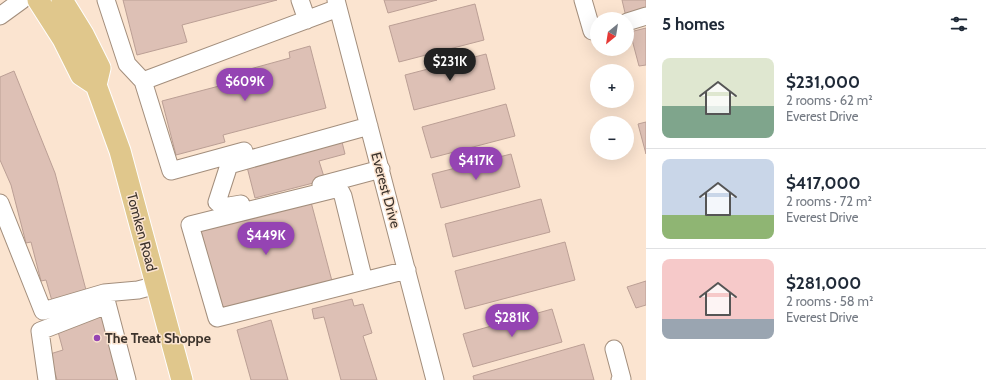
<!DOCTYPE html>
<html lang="en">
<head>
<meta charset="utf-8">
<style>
	:root { --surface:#fff; --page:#f2f2f3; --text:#1f2937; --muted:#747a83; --line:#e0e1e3; --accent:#9544b3 }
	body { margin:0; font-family:Cabin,sans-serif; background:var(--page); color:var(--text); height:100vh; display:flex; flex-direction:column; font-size:15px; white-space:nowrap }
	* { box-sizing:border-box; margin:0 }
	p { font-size:13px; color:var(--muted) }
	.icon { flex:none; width:22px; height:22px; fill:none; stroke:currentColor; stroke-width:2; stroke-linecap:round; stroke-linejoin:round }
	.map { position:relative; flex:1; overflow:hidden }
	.side { display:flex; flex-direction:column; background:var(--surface); width:340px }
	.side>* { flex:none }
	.needle { width:26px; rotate:210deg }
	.tools { position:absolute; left:590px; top:12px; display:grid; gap:8px }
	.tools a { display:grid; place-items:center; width:44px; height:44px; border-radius:50%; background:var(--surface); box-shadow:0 4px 16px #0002; font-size:20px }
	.price { position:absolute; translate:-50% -34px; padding:0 9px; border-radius:14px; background:var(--accent); color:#fff; font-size:13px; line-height:26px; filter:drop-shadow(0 1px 2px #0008) }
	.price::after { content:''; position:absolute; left:50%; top:24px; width:12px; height:9px; margin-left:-6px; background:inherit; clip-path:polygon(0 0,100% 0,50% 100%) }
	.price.selected { background:#222; color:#fff }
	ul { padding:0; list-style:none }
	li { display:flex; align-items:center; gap:12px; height:100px; padding:0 16px }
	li+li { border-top:1px solid var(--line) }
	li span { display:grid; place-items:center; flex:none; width:112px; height:80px; border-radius:8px; color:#555 }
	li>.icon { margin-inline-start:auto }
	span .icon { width:48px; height:48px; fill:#fffc; stroke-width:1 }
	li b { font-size:17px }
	h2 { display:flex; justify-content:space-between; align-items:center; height:48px; padding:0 16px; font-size:17px }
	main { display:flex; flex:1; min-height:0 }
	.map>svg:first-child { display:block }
	.building { fill:#ddc0b5; stroke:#bb9f95 }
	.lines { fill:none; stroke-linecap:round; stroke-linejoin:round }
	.minor-casing { stroke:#a38e7c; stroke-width:19 }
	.major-casing { stroke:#fff; stroke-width:23 }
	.minor { stroke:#fff; stroke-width:17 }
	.major { stroke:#e0c78c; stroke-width:21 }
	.poi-dot { fill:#9544b3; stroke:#fbe4d0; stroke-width:1.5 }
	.labels { text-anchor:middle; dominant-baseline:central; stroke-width:3; stroke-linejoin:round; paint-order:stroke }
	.street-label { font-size:14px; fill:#3c332c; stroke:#fbe4d0 }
	.poi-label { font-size:14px; font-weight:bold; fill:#3c332c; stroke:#fbe4d0; text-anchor:start }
</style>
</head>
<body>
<main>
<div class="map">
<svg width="646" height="380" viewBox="0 0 646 380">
	<rect width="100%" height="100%" fill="#fbe4d0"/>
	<path class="building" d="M123 0H277L182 25 187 42 137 55Z
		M384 0H437L388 13Z
		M622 0H646V12L626 17Z
		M475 4 484 40 399 62 389 26Z
		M646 28V65L639 66 630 32Z
		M310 46 326 108 223 135 225 142 176 155 162 101 223 85 221 77 290 58 289 52Z
		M486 54 495 89 414 110 405 75Z
		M14 71 55 173 86 290 52 301 46 280 41 281 31 242 26 243 11 185 0 160V77Z
		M506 104 515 136 431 158 422 127Z
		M646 122V154L638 124Z
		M341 138 345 154 319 161 325 180 255 198 246 163Z
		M511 154 520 187 441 208 432 174Z
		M541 199 550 232 453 257 445 224Z
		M311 202 332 281 222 310 201 231Z
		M565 242 575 280 465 309 455 271Z
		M646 281V305L636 308 627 287Z
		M352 299 354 306 363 304 372 333 363 336 377 380H341L324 317 314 319 312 309Z
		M552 309 562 342 473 367 463 334Z
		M104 315 121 380H57L50 354 63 350 57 328Z
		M271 320 288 380H251L237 330Z
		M584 344 594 380H474L473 376Z"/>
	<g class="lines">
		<defs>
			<path id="minor" d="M106 0 127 64 143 81 338 8
				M300 0 307 20
				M336 0 435 380
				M583 0 592 31 597 30
				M0 16 22 0
				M627 22 646 16
				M143 81 171 171 244 151
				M321 185 381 169
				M0 203 43 311 104 293 138 290 157 285
				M241 204 223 207 217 202 229 165 369 126
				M364 281 343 196 341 192 335 189 190 225 217 318 407 270
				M105 296 127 380
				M614 349 622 379 620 380
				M47 380 40 331 107 305"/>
			<path id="major" d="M38 0 63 39 81 75 96 85
				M62 0 83 34 100 68 96 85 120 151 182 380"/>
		</defs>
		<use href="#minor" class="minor-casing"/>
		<use href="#major" class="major-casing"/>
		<use href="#minor" class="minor"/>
		<use href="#major" class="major"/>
	</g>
	<circle class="poi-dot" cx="97" cy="338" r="4"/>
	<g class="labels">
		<g class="street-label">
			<text transform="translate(386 190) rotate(75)">Everest Drive</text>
			<text transform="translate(142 232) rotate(75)">Tomken Road</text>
		</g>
		<g class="poi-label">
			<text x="105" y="338">The Treat Shoppe</text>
		</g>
	</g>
</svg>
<div class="tools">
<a><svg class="needle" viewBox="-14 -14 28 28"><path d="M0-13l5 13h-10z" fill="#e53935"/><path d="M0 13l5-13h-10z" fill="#747a83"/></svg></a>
<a>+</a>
<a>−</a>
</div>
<b class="price selected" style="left:450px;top:82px">$231K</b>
<b class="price" style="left:245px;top:102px">$609K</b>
<b class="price" style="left:476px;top:181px">$417K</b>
<b class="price" style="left:266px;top:256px">$449K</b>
<b class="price" style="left:512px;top:338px">$281K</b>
</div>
<section class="side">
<h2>5 homes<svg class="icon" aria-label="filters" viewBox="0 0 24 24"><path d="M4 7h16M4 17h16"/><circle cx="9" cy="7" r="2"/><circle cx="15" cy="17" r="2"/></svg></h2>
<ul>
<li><span style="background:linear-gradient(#dfe7d0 60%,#7fa58c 0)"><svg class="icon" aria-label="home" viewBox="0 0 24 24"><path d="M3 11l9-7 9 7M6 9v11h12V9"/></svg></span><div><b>$231,000</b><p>2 rooms · 62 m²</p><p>Everest Drive</p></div></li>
<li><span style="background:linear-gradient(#c9d6e8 70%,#8fb573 0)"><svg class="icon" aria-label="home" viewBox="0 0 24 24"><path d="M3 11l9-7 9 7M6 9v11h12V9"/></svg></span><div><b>$417,000</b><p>2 rooms · 72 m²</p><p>Everest Drive</p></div></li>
<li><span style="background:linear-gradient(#f6c9c9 75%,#9aa5b1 0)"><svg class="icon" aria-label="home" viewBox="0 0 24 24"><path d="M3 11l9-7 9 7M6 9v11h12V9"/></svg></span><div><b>$281,000</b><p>2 rooms · 58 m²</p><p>Everest Drive</p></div></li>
</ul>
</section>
</main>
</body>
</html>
